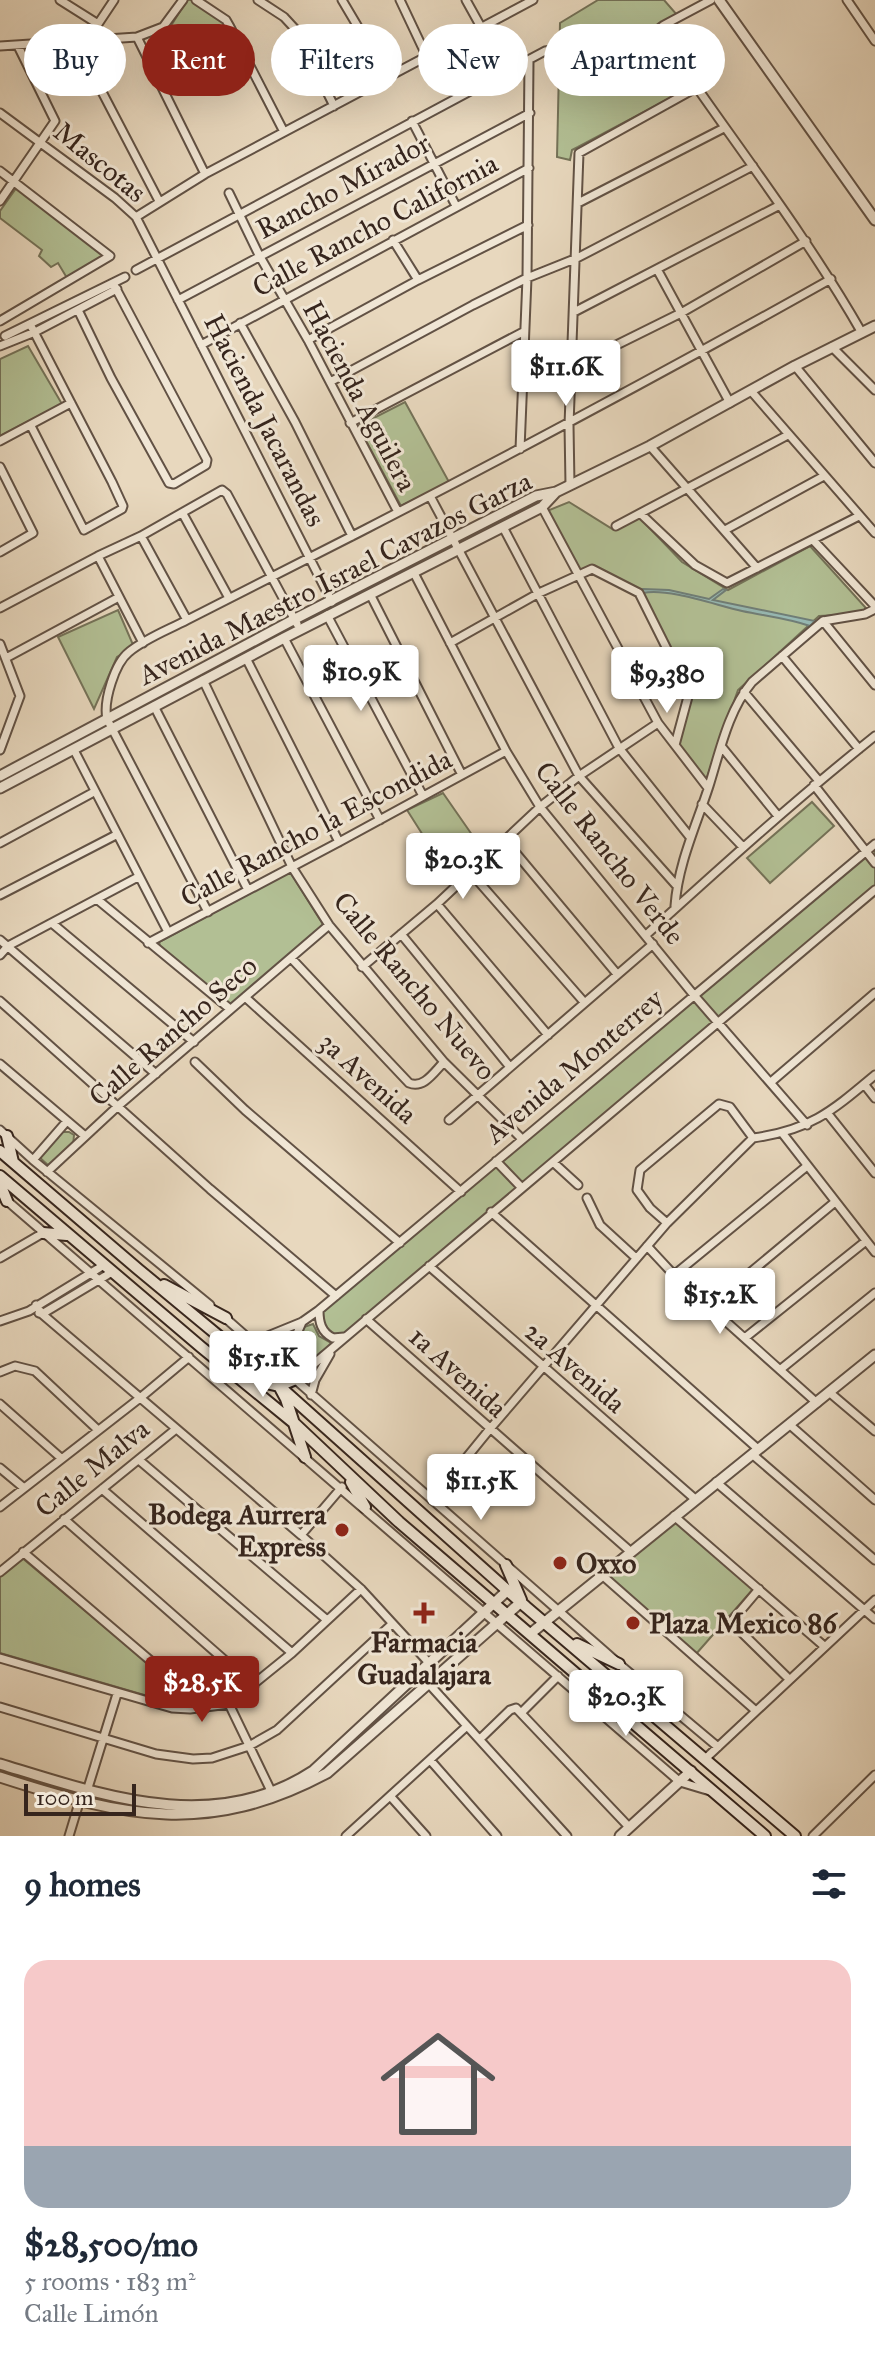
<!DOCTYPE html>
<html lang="en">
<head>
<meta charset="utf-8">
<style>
	:root { --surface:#fff; --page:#f6f6f7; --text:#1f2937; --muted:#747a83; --line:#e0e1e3; --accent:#8f2418 }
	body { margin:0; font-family:"IM FELL Great Primer",serif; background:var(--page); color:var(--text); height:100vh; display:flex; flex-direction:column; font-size:30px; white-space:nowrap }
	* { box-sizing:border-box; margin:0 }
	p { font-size:26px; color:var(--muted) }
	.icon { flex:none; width:44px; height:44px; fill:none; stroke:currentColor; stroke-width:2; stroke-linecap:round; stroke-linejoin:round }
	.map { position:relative; height:1836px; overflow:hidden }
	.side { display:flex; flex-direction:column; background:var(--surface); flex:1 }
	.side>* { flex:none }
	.guide { position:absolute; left:24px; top:24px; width:828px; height:72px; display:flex; gap:16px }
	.scale { position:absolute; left:24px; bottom:20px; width:112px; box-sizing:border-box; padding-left:8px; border:4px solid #36251d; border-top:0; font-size:22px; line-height:28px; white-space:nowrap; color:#36251d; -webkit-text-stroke:6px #f0e6d5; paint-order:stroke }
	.price { position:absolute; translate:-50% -68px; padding:0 18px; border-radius:8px; background:#fff; color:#222; font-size:26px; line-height:52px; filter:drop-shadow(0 2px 4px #0008) }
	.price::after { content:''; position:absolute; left:50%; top:48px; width:24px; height:18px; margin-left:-12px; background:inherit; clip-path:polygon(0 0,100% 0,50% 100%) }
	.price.active { background:var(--accent); color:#fff }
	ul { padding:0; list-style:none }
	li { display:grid; align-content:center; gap:16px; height:424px; padding:0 24px }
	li+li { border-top:2px solid var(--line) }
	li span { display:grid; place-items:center; height:248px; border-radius:24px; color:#555 }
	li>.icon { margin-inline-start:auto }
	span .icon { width:144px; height:144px; fill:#fffc; stroke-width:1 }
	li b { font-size:34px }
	h2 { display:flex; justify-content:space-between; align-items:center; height:96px; padding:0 24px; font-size:34px }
	.tag { padding:0 28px; border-radius:36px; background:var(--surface); box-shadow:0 8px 32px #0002; font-size:28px; line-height:72px }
	.tag.active { background:var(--accent); color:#fff }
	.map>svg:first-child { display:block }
	.green { fill:#b2bf94; stroke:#747258; stroke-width:2 }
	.water { fill:#97b9b3; stroke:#707e77; stroke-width:2 }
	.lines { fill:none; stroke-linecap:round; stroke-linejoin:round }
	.minor-casing { stroke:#625245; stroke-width:11 }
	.tertiary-casing { stroke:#625245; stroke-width:13 }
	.secondary-casing { stroke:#36251d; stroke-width:14 }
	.minor { stroke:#f0e6d5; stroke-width:7 }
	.tertiary { stroke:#f0e6d5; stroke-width:9 }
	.secondary { stroke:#f0e6d5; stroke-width:10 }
	.poi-dot { fill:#8f2418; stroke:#f0e6d5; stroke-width:3 }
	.labels { text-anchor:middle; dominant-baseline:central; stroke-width:6; stroke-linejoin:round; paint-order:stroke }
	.street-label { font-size:28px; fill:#36251d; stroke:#f0e6d5 }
	.poi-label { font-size:28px; font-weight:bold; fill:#36251d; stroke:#f0e6d5; text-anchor:start }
</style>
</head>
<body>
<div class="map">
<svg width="875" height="1836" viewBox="0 0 875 1836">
	<rect width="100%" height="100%" fill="#e8d8be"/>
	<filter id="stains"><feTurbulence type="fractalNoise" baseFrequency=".0025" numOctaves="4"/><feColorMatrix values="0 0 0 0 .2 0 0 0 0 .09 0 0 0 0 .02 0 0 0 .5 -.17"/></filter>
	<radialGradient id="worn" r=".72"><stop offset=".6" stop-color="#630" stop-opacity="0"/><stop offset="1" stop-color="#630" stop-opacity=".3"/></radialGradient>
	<path class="green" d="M187 0H191L225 24 247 65 209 85 191 48 169 29Z
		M598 0H664L678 16 654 34 691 87 578 147 572 150 570 160 557 157 560 23Z
		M17 187 106 257 67 278 58 263 51 267 39 256 42 250 0 218V211Z
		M28 346 62 404 0 436V359Z
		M405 402 449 482 401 506 358 426Z
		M569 502 614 530 639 517 682 562 728 590 810 546 865 607 866 611 860 614 819 616 738 690 706 780 677 745 693 692 643 593 592 569 579 574 547 511Z
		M118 610 134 647 117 657 94 709 58 637Z
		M443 793 484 852 452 881 407 810Z
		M812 802 834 826 770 883 747 858Z
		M875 844V890L344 1337H329L319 1310Z
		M290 872 324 926 231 1005 160 946 159 942Z
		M62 1132H69L74 1135 73 1146 49 1166 38 1156Z
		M313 1324 319 1336 331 1343 324 1353 295 1378 284 1367 301 1328Z
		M294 1330 281 1361 262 1343Z
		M676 1519 754 1588 696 1654 607 1577Z
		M21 1557 195 1703 182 1706 0 1653V1577Z"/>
	<path class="water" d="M643 589 669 590 709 599 723 589 726 590 713 600 815 621 810 626C787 618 765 616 742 611 715 605 669 588 643 593L640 591Z"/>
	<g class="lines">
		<defs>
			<path id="minor" d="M60 0 98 24 95 40
				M196 0 226 20 230 27 284 132
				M258 0 284 17 296 30 334 106
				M342 0 387 76
				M400 0 426 55
				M466 0 481 27
				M711 0 664 25 660 28V34C727 134 802 228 862 333
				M847 0 875 41
				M98 24 114 0
				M137 37 205 174
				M76 42 159 201
				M0 46 137 37 163 27 183 0
				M0 113 115 198 136 217 332 602
				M412 121 456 206
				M0 171 110 256 0 321
				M229 193 259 255 308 340 398 512
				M0 201 55 121 18 46
				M578 203 724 128
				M136 217 205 174 533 0
				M393 240 418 280
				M136 270 545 51 552 50
				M658 271 730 403
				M178 300 530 113
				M78 310 111 378 169 483 174 484 206 465 207 460 113 283
				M574 312 780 205
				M240 323 295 422 352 536
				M30 324 112 482 123 506 122 509 84 530 31 426
				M5 336 125 277
				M308 340 418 280 528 225
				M201 345 529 168
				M0 346 35 332 117 289
				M832 347 875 390
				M795 366 875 463
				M572 367 681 313 806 241
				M330 382 473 305 527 278 577 258 753 166
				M751 391 875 533
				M350 423 523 332
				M0 441 71 403
				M650 446 757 568
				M520 449 527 278 529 61
				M0 467 33 533 0 552
				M570 485 569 425 579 153 696 88
				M430 496 579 776 676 885
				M542 507 658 723 708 788
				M183 514 229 598
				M641 514 695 565 727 583 859 516
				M616 526 788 435
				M503 527 619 748 690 837
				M725 530 824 476
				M141 536 187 620
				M813 540 875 606
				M98 556 143 643
				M414 573 506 751 540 807 693 994 807 1125
				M370 594 462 775
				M0 608 98 556 141 536 222 490 227 494 297 624
				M327 615 423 796
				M823 621 875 685
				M284 638 380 820
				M450 643 539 593 592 569 639 593 689 693 675 745
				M0 644 20 696 0 750
				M782 656 859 749
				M6 658 119 597
				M246 658 339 842
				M203 680 292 867 329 925 444 1062 521 1138
				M744 692 819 781
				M154 706 248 890
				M721 746 778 816
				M74 750 168 932
				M814 785 875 863
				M702 804 743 847
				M505 840 617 974
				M0 843 94 792
				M471 873 584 1002
				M0 895 116 835
				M98 900 230 1009
				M437 904 548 1035
				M675 906C678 864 696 826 709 786 720 751 728 711 752 682L823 621 865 614 875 609
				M208 912 107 719C103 701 115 663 129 652 146 638 168 630 187 620 245 590 303 561 360 532 519 450 676 366 831 279
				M53 924 194 1042
				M401 934 510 1067
				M646 935C721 867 796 799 875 736
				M0 940 156 1074
				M148 943 339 842 506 751
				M0 955 8 946 138 877
				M291 958 409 1083C424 1089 434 1072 444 1062
				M362 967 437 904 540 807 579 776 658 723
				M245 997 461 1192
				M0 1001 210 1189 336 1296
				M195 1062 245 1110 400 1243
				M0 1064 85 1136
				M771 1082 875 993
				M864 1084 875 1098
				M828 1114 875 1173
				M449 1120 653 944
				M0 1130 33 1160 210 1305
				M783 1134 875 1252
				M753 1138C811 1130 832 1111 875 1075
				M33 1160 67 1121
				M496 1161 522 1188
				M554 1163 578 1185
				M47 1172 118 1106 329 925
				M587 1198 600 1225 636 1258
				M5 1199 680 1782 710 1791
				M491 1212 758 1449
				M667 1223 650 1208 637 1190 640 1170 719 1104 730 1107 753 1138
				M647 1246 674 1275 817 1403
				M0 1258 43 1233
				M429 1266 695 1499
				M674 1275 807 1166
				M36 1305 42 1314 301 1535 361 1589 430 1664
				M710 1306 835 1202
				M319 1310C319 1322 321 1332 333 1338L344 1337
				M39 1313 42 1314 112 1272
				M223 1316 619 1664 718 1747
				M366 1319 631 1552
				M0 1321 29 1311 104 1265
				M746 1337 866 1241
				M253 1342 302 1322 319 1310 875 844
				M282 1368 302 1322
				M781 1369 875 1293
				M0 1372 15 1366 35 1371 98 1430
				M296 1379 875 890
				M829 1392 875 1431
				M311 1395 315 1380 330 1354
				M0 1404 61 1458
				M790 1425 875 1500
				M752 1454 875 1560
				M139 1460 327 1620
				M0 1468 24 1488
				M716 1482 875 1619
				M102 1489 292 1653
				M432 1500 489 1430 667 1223 753 1138
				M0 1507 140 1398 189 1357
				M674 1516 824 1646
				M64 1519 254 1686
				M301 1535 342 1487
				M23 1552 206 1708
				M0 1572 176 1429
				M603 1576 756 1711
				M759 1589 731 1622 789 1679
				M0 1658 172 1708 190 1709 229 1704 292 1653 361 1589
				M429 1684 567 1836
				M229 1704 272 1793
				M0 1707 156 1754 193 1759 212 1758 249 1746 277 1730 392 1624
				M522 1712 558 1676
				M480 1739 510 1710 516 1708 629 1827
				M705 1759 875 1600
				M431 1761 497 1836
				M87 1791 117 1694
				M391 1797 426 1836
				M69 1836 79 1803
				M346 1836 467 1726
				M813 1836 875 1775"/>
			<path id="tertiary" d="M719 0 875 220
				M0 776 295 619 536 496 556 492 650 446 795 366 875 326
				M0 788 284 638 542 507 556 492
				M530 1634 875 1355
				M0 1764C105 1796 214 1836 313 1771L508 1590
				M0 1777C126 1818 209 1836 327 1773L521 1602
				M620 1836 691 1771"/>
			<path id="secondary" d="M7 1136 13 1162
				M0 1151 139 1270 279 1386 526 1607 795 1836
				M0 1176 201 1347 294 1423 399 1522 765 1836
				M0 1184 7 1201
				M43 1233 67 1235
				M164 1285 226 1318
				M282 1368 279 1386 286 1399 305 1457
				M241 1377 279 1386 296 1379
				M351 1482 365 1507
				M506 1565 521 1600
				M577 1644 619 1664
				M636 1678 664 1719"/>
		</defs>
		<use href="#minor" class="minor-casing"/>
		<use href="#tertiary" class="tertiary-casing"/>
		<use href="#secondary" class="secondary-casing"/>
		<use href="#minor" class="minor"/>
		<use href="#tertiary" class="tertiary"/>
		<use href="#secondary" class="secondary"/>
	</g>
	<g class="poi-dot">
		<circle cx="342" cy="1530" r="8"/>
		<circle cx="560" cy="1563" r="8"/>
		<path d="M420 1601h8v8h8v8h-8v8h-8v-8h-8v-8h8z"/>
		<circle cx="633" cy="1623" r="8"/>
	</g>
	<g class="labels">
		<g class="street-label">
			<text transform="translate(100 162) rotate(39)">Mascotas</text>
			<text transform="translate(343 186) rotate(-28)">Rancho Mirador</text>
			<text transform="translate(375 225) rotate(-28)">Calle Rancho California</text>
			<text transform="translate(360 396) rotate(62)">Hacienda Aguilera</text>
			<text transform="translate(265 420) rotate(63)">Hacienda Jacarandas</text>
			<text transform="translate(335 578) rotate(-27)">Avenida Maestro Israel Cavazos Garza</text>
			<text transform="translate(316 828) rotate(-28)">Calle Rancho la Escondida</text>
			<text transform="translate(610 853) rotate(52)">Calle Rancho Verde</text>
			<text transform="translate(415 986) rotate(50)">Calle Rancho Nuevo</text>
			<text transform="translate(173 1031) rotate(-41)">Calle Rancho Seco</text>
			<text transform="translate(574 1066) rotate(-40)">Avenida Monterrey</text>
			<text transform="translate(368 1078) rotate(42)">3a Avenida</text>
			<text transform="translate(575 1367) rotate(41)">2a Avenida</text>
			<text transform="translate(458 1372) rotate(42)">1a Avenida</text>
			<text transform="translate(92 1468) rotate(-39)">Calle Malva</text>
		</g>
		<g class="poi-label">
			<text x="326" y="1514" text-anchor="end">Bodega Aurrera<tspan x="326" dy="32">Express</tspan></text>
			<text x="576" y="1563">Oxxo</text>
			<text x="649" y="1623">Plaza Mexico 86</text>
			<text x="424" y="1642" text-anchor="middle">Farmacia<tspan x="424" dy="32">Guadalajara</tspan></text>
		</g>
	</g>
	<rect width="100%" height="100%" filter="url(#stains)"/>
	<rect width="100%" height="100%" fill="url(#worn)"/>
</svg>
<div class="scale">100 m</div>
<b class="price" style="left:566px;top:408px">$11.6K</b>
<b class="price" style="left:361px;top:713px">$10.9K</b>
<b class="price" style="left:667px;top:715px">$9,380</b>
<b class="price" style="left:463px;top:901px">$20.3K</b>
<b class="price" style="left:720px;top:1336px">$15.2K</b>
<b class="price" style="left:263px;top:1399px">$15.1K</b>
<b class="price" style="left:481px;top:1522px">$11.5K</b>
<b class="price active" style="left:202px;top:1724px">$28.5K</b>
<b class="price" style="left:626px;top:1738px">$20.3K</b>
<div class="guide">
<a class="tag">Buy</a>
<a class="tag active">Rent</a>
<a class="tag">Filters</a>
<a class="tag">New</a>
<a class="tag">Apartment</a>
</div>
</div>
<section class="side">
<h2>9 homes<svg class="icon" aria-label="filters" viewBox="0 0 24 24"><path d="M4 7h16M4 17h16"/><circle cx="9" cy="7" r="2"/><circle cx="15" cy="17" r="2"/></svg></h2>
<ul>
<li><span style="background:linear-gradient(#f6c9c9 75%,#9aa5b1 0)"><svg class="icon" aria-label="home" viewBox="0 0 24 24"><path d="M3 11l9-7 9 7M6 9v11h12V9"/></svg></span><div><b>$28,500/mo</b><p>5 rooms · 183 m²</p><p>Calle Limón</p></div></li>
</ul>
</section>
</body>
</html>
